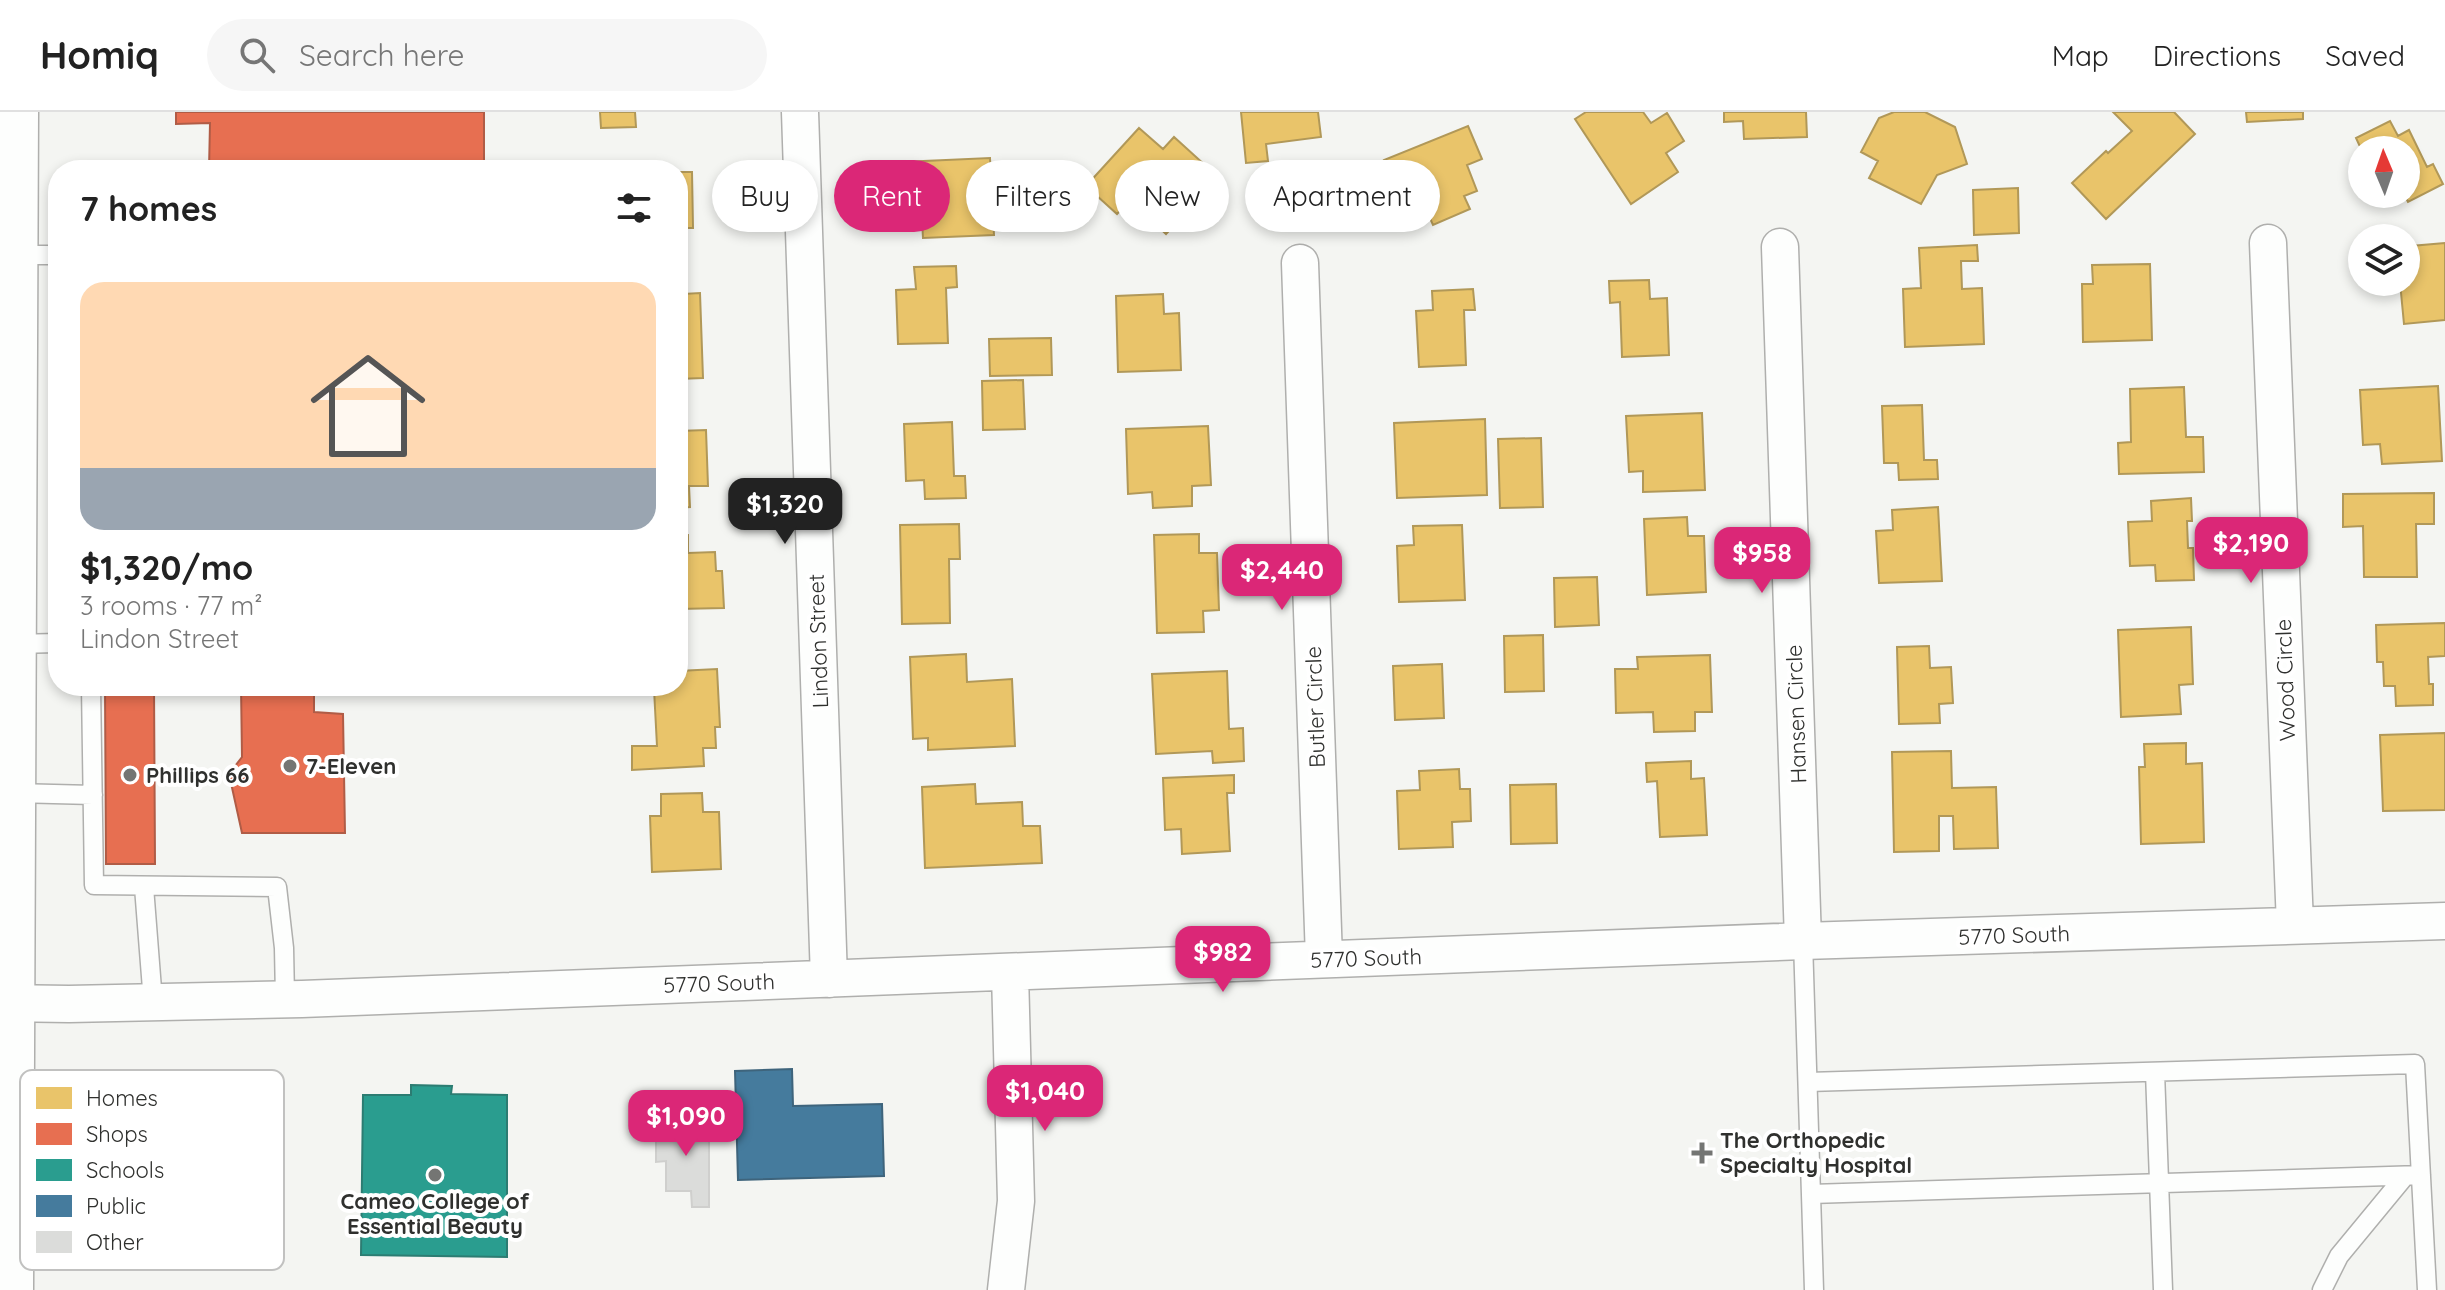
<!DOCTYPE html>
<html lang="en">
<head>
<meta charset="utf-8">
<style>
	:root { --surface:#fff; --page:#f6f6f6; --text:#222; --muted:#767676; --line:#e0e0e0; --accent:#db2777 }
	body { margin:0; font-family:Quicksand,sans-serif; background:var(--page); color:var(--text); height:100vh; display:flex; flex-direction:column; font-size:30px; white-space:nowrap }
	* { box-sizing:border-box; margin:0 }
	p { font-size:26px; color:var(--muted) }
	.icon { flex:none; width:44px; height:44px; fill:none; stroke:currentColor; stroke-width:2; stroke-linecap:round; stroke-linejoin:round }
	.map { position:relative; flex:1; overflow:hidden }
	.panel { position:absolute; left:48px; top:48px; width:640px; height:536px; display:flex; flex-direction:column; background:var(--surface); border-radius:32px; box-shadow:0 4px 12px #0003 }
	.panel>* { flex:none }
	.guide { position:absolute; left:712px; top:48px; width:760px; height:72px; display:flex; gap:16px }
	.needle { width:52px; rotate:358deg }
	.controls { position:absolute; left:2348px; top:24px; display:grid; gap:16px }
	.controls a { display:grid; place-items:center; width:72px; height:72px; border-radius:50%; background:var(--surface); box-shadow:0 4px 12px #0003; font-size:40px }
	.price { position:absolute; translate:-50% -68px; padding:0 18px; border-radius:16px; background:var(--accent); color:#fff; font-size:26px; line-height:52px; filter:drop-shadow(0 2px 4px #0008) }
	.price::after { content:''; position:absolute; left:50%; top:48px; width:24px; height:18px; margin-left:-12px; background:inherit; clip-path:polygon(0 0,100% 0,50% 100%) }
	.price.current { background:#222; color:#fff }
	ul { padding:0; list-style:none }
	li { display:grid; align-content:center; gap:16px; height:424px; padding:0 32px }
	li+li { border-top:2px solid var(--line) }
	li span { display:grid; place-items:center; height:248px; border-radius:24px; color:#555 }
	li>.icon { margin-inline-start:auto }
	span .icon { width:144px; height:144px; fill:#fffc; stroke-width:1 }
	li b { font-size:34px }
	h2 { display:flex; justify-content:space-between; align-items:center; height:96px; padding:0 32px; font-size:34px }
	.tag { padding:0 28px; border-radius:36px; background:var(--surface); box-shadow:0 4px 12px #0003; font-size:28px; line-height:72px }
	.tag.current { background:var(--accent); color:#fff }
	header { display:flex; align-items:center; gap:48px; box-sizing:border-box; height:112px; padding:0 40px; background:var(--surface); border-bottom:2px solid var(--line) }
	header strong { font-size:38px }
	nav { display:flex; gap:44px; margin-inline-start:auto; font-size:28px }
	.search { width:560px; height:72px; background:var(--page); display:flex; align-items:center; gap:20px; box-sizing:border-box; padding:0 28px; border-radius:44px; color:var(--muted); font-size:30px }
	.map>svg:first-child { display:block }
	.homes { fill:#e9c46a; stroke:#b19858; stroke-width:2 }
	.shops { fill:#e76f51; stroke:#b05c46; stroke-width:2 }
	.schools { fill:#2a9d8f; stroke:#2c7c72; stroke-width:2 }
	.public { fill:#457b9d; stroke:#3e647c; stroke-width:2 }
	.building { fill:#dbdcda; stroke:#cfcfcd; stroke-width:2 }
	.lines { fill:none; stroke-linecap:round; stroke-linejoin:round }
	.service-casing { stroke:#afafad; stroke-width:21 }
	.minor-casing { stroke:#afafad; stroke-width:39 }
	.primary-casing { stroke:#afafad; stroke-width:47 }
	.service { stroke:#fdfefd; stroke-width:18 }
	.minor { stroke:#fdfefd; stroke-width:36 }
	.primary { stroke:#fdfefd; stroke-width:44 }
	.poi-dot { fill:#747573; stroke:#fff; stroke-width:3 }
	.labels { text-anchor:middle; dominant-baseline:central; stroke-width:8; stroke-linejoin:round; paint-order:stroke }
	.street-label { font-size:22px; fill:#2f302e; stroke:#fff }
	.poi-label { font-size:22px; font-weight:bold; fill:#2f302e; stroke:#fff; text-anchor:start }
	.key { fill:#fff; stroke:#c1c1c0; stroke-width:2 }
	.key-label { font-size:22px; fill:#2f302e }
</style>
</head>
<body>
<header>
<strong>Homiq</strong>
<div class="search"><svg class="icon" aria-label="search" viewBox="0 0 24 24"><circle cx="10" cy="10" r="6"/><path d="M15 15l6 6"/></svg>Search here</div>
<nav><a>Map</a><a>Directions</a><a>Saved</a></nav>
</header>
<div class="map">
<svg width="2445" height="1178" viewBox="0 0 2445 1178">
	<rect width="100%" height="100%" fill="#f4f5f2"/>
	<path class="homes" d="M600 0H635L636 15 601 16Z
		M1241 0H1318L1321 25 1266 32 1268 49 1246 51Z
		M1586 0H1643L1651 11 1667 1 1684 29 1666 41 1678 60 1631 92 1575 7Z
		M1724 0H1806L1807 25 1744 27 1743 9 1724 10Z
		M1894 0H1925L1955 15 1967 52 1937 63 1921 92 1869 66 1878 49 1861 40 1879 6Z
		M2113 0H2174L2195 22 2106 107 2072 71 2106 39 2108 41 2132 19Z
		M2246 0H2303V7L2247 10Z
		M2390 9 2398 24 2409 18 2427 55 2433 52 2443 72 2408 90 2404 82 2406 38 2362 39 2356 26Z
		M1468 14 1482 47 1467 53 1477 79 1464 84 1470 97 1433 113 1425 95 1412 99 1405 82 1399 85 1384 48Z
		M1139 16 1163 37 1174 25 1206 54 1192 69 1205 80 1166 122 1130 88 1117 102 1086 74Z
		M990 46 994 123 923 126 922 108H905L902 50Z
		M678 60H692L693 116H678V135Z
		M2018 76 2019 121 1974 123 1973 78Z
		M2445 131V208L2404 212 2400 170H2406V155L2414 154 2411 134Z
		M1977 133 1978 149H1961L1962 177 1982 176 1984 232 1905 235 1903 177 1921 176 1919 136Z
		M2150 152 2152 228 2083 230 2082 172H2093L2092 153Z
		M956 154 957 175 946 176 948 231 898 232 896 178 916 177 914 155Z
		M678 164H682L683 182 700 181 703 266 678 267Z
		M1649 168 1650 187 1667 186 1669 243 1622 245 1620 190 1610 191 1609 169Z
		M1473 177 1475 198H1464L1466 253 1419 255 1416 199 1433 198 1432 179Z
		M1163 182 1164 202 1179 201 1181 258 1118 260 1116 184Z
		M1051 226 1052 263 990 264 989 227Z
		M1023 268 1025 317 983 318 982 269Z
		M2438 274 2442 349 2382 352 2380 332 2363 333 2360 278Z
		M2184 275 2186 325H2203L2204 360 2119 362 2118 331 2131 330 2130 277Z
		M1922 293 1924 348H1937L1938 367 1899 368 1898 351H1884L1882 294Z
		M1702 301 1705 378 1643 380V359L1629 360 1626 304Z
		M1485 307 1487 383 1397 386 1394 311Z
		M952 310 954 364H965L966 386 925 387 924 368 906 369 904 312Z
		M1208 314 1211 373 1192 374V394L1153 396 1152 380 1128 382 1126 317Z
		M706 318 708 374H689L690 395 678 396V319Z
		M1541 326 1543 395 1500 396 1498 327Z
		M2434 381V412H2416L2417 465H2364L2363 414 2343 415V382Z
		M2191 386 2192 409H2187L2188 436H2193L2194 468 2156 469 2155 453 2130 454 2128 410 2152 409 2151 389Z
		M1938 395 1942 469 1879 471 1876 419 1893 418 1892 398Z
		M1687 405 1688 424H1704L1706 480 1647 483 1644 407Z
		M959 412 960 447H949L950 511 902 512 900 413Z
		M1462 413 1465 488 1399 490 1397 434 1414 433 1413 414Z
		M1199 422V441H1217L1219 498 1203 499 1204 520 1157 521 1154 423Z
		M688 423V441L715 440 716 459H722L724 496 678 497V424Z
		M1597 465 1599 513 1555 515 1554 466Z
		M2445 511V544L2428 545 2429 572H2433V593L2396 594 2395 574H2384L2383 550H2377L2376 513Z
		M2191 515 2193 572 2179 573 2181 602 2121 605 2118 518Z
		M1543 523 1544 579 1505 580 1504 524Z
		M1929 534 1930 556 1951 555 1953 591 1939 592 1940 611 1899 612 1897 535Z
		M966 542 967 570 1012 567 1015 634 928 638V626L913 627 910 545Z
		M1710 543 1712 600H1695V619L1654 620 1653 600 1616 601 1615 557H1638L1637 545Z
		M1442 552 1444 606 1395 608 1393 554Z
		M717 557 720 615H715L716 636H703L704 654 632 658V634H657L654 577 678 574V559Z
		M1227 559 1229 617 1243 616 1244 649 1213 651 1212 639 1156 642 1152 562Z
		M2445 621V698L2383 699 2380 623Z
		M2186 631V652L2202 651 2204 730 2141 732 2139 655H2145L2144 632Z
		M1951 639 1952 676 1996 675 1998 736 1954 737 1953 704H1939V739L1894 740 1892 640Z
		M1691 649V667L1704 666 1707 723 1660 725 1657 669 1647 670 1646 651Z
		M1459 657 1460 677H1470L1471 709 1452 710 1453 735 1399 737 1397 679 1420 678 1419 659Z
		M1234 663V681H1227L1230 739 1182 742 1181 717 1165 718 1163 666Z
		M975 672 976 692 1022 690 1023 714H1040L1042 751 925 756 922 675Z
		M1556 672 1557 731 1511 732 1510 673Z
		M702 681 703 700H719L721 757 652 760 650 704H661V682Z"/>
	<path class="shops" d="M176 0H484V58H209L210 11 176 12Z
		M105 574H154L155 752H106Z
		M241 574H314V600L343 602 345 721H242L229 662 242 645Z"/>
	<path class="schools" d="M411 973 452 974 451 982 507 983V1145L361 1143 363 983H411Z"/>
	<path class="public" d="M792 957 793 994 882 992 884 1064 738 1068 735 959Z"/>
	<path class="building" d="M709 1009V1095H692L691 1079H666V1049L656 1050V1010Z"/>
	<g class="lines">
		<defs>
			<path id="service" d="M15 143H58
				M14 532 58 531
				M91 574 94 773 277 775 284 836 285 886
				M14 681 93 683
				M144 775 153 890
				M1803 829 1814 1178
				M2155 960 2163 1178
				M1808 970 2415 952 2427 1178
				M1811 1082 2421 1063
				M2322 1178 2339 1144 2405 1064"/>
			<path id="minor" d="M800 0 829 867
				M2268 131 2295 813
				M1780 135 1803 829
				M1300 151 1324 847
				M0 891 69 892 302 887 1803 829 2445 809
				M1006 1178 1016 1089 1010 861"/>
			<path id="primary" d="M11 1178 16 0"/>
		</defs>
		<use href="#service" class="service-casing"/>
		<use href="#minor" class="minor-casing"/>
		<use href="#primary" class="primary-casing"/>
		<use href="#service" class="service"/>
		<use href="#minor" class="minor"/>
		<use href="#primary" class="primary"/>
	</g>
	<g class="poi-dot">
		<circle cx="290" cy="654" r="8"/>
		<circle cx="130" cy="663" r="8"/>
		<path d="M1698 1029h8v8h8v8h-8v8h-8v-8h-8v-8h8z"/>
		<circle cx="435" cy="1063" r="8"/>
	</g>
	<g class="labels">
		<g class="street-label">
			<text transform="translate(818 529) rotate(-92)">Lindon Street</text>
			<text transform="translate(2285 568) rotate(-92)">Wood Circle</text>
			<text transform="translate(1315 595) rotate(-92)">Butler Circle</text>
			<text transform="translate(1796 602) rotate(-92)">Hansen Circle</text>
			<text transform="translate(2014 823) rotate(-2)">5770 South</text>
			<text transform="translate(1366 846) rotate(-2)">5770 South</text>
			<text transform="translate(719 871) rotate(-2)">5770 South</text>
		</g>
		<g class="poi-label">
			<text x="306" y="654">7-Eleven</text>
			<text x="146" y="663">Phillips 66</text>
			<text x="1720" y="1028">The Orthopedic<tspan x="1720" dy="25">Specialty Hospital</tspan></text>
			<text x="435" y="1089" text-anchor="middle">Cameo College of<tspan x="435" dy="25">Essential Beauty</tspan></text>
		</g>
	</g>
	<rect x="20" y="958" width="264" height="200" rx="12" class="key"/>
	<rect x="36" y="975" width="36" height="22" fill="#e9c46a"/>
	<rect x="36" y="1011" width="36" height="22" fill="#e76f51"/>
	<rect x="36" y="1047" width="36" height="22" fill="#2a9d8f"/>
	<rect x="36" y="1083" width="36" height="22" fill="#457b9d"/>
	<rect x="36" y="1119" width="36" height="22" fill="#dbdcda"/>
	<g class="key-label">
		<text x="86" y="994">Homes</text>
		<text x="86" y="1030">Shops</text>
		<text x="86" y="1066">Schools</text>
		<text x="86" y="1102">Public</text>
		<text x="86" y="1138">Other</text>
	</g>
</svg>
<div class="controls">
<a><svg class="needle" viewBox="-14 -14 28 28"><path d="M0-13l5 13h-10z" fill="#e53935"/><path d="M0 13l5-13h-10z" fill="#767676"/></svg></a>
<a><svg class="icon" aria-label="layers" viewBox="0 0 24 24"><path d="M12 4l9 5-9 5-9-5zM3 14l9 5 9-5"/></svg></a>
</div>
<b class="price current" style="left:785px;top:434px">$1,320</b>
<b class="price" style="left:2251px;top:473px">$2,190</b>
<b class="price" style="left:1762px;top:483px">$958</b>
<b class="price" style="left:1282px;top:500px">$2,440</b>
<b class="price" style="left:1223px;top:882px">$982</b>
<b class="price" style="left:1045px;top:1021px">$1,040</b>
<b class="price" style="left:686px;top:1046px">$1,090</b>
<div class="guide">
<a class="tag">Buy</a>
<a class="tag current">Rent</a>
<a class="tag">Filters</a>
<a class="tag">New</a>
<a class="tag">Apartment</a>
</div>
<section class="panel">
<h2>7 homes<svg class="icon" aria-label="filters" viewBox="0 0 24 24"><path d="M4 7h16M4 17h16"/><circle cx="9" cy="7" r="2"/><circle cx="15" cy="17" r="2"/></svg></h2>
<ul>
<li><span style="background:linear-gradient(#ffd9b3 75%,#9aa5b1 0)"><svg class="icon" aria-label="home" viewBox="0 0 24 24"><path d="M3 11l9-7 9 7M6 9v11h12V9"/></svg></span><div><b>$1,320/mo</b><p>3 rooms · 77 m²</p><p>Lindon Street</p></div></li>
</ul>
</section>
</div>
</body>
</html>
